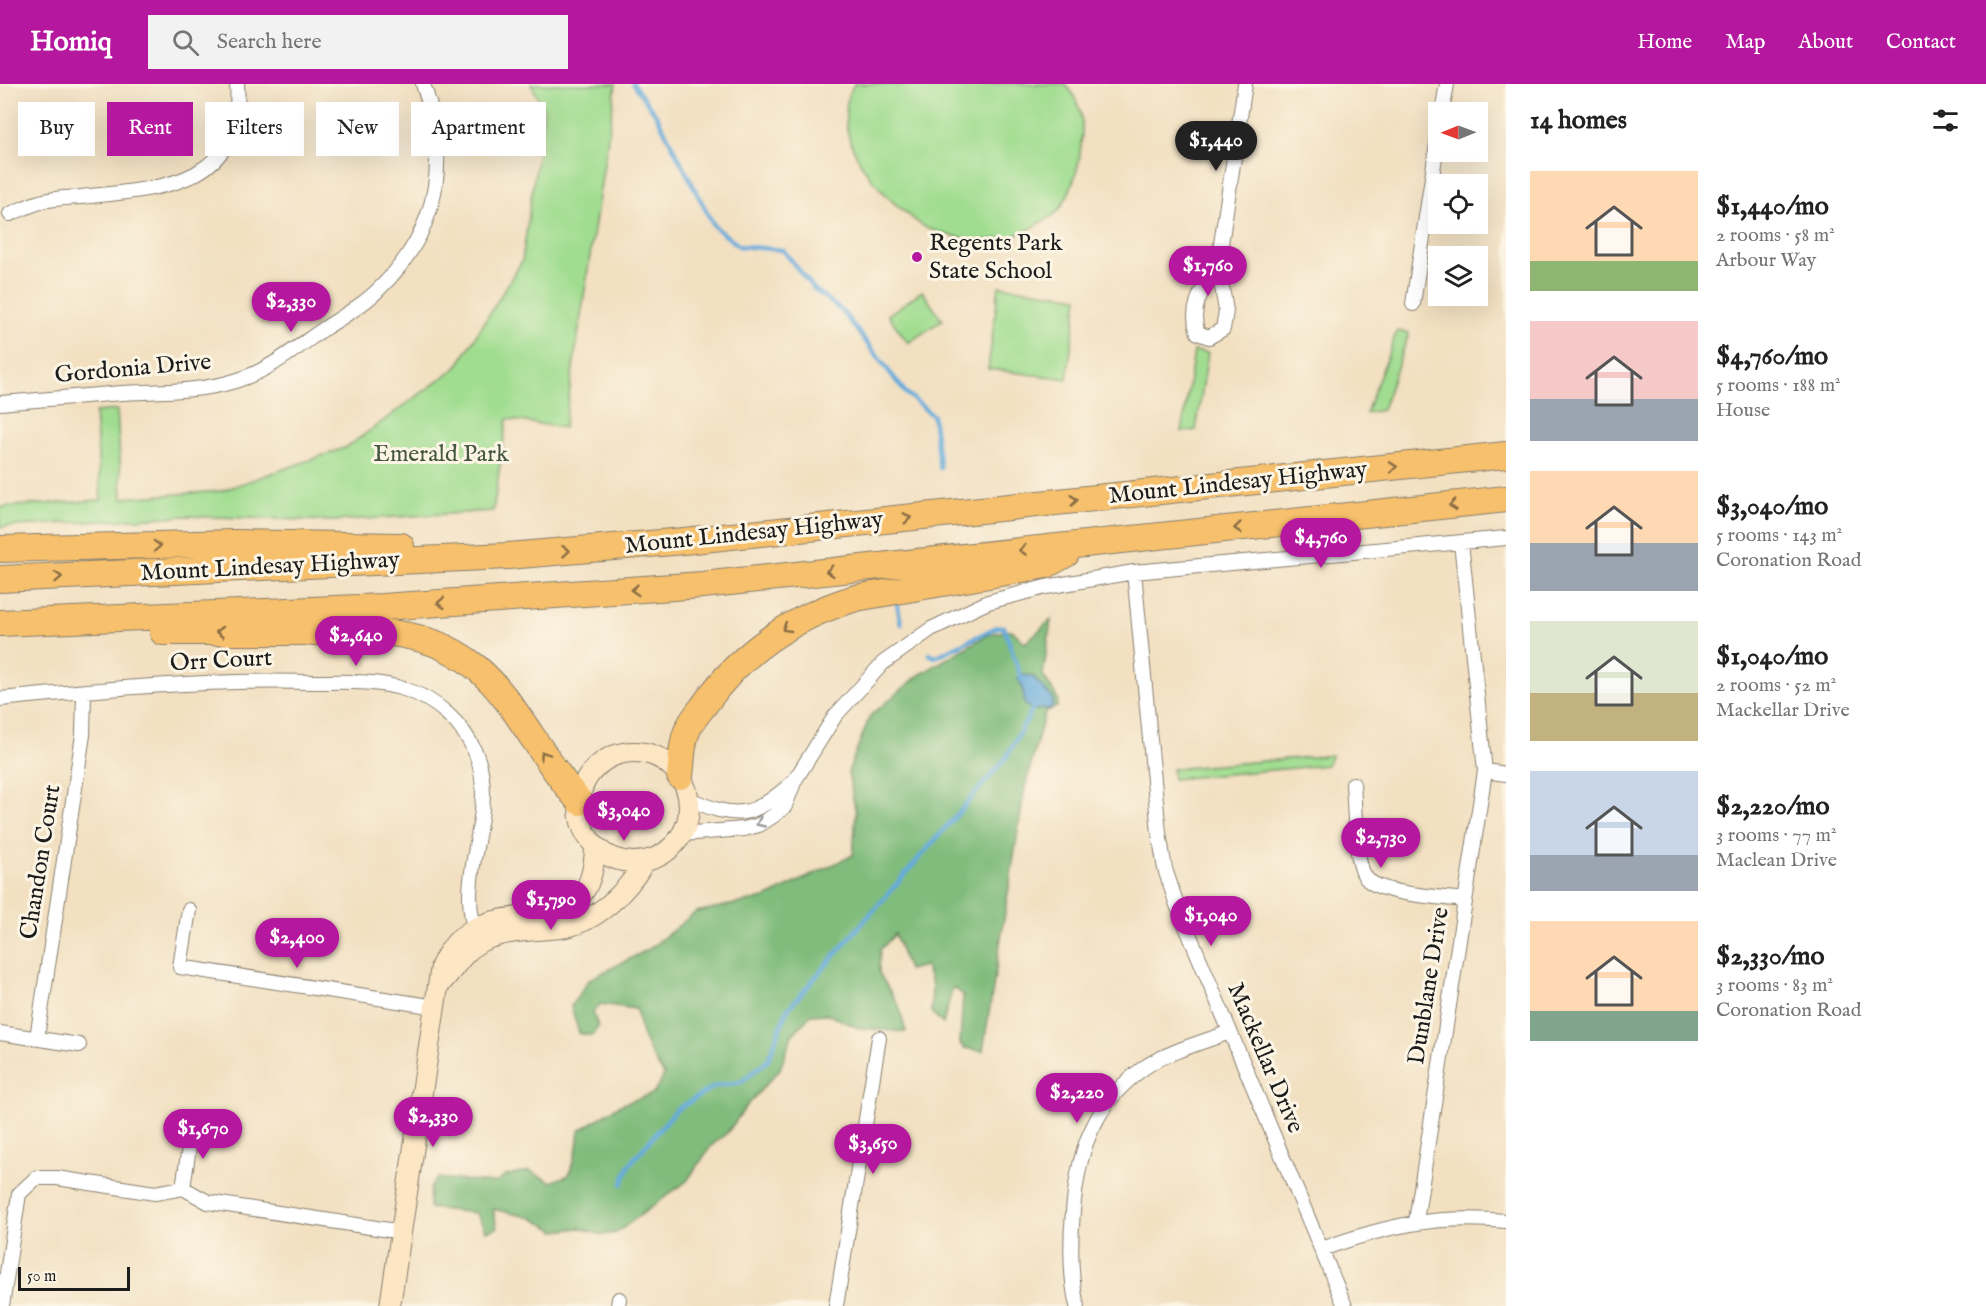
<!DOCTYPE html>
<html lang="en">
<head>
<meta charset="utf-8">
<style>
	:root { --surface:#fff; --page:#f2f2f2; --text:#222; --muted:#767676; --accent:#b5179e }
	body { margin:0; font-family:"IM FELL English",serif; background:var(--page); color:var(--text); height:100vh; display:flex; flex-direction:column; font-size:22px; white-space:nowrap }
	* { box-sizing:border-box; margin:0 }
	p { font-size:20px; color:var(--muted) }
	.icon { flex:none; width:33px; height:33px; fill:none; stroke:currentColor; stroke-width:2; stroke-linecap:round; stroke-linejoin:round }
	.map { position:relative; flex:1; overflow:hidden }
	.details { display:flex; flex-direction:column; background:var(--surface); width:480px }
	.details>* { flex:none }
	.banner { position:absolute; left:18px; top:18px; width:570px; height:54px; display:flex; gap:12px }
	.needle { width:39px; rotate:269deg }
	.fabs { position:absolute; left:1428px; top:18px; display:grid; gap:12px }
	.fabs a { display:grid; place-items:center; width:60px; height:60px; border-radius:0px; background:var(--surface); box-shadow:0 6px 24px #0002; font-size:30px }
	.scale { position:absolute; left:18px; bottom:15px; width:112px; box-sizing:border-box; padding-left:6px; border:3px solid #1c1c1c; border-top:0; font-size:16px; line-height:21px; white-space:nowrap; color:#1c1c1c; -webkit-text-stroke:4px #fcf5e5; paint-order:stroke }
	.price { position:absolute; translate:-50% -51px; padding:0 14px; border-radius:21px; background:var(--accent); color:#fff; font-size:20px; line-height:39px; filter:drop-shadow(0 2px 3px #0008) }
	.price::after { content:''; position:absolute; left:50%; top:36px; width:18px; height:14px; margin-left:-9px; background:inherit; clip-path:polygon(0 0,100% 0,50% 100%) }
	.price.on { background:#222; color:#fff }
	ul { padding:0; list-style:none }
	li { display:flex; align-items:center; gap:18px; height:150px; padding:0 24px }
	li span { display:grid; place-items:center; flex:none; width:168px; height:120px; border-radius:0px; color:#555 }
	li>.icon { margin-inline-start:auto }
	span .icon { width:72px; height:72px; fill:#fffc; stroke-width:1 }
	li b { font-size:26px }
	h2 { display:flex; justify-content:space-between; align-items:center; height:72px; padding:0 24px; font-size:26px }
	.chip { padding:0 21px; border-radius:0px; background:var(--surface); box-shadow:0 6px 24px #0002; font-size:21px; line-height:54px }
	.chip.on { background:var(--accent); color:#fff }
	header { display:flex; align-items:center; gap:36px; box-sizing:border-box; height:84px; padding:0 30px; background:var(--accent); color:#fff }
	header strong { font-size:28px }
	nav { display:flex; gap:33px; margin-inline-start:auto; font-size:21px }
	.search { width:420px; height:54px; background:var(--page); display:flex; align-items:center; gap:15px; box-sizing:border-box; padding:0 21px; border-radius:0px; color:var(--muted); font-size:22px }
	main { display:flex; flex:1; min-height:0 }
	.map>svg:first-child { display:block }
	.green { fill:#a1dd91; stroke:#5e7c56; stroke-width:1.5 }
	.forest { fill:#80bc7b; stroke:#4e6c4c; stroke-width:1.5; fill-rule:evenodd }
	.water { fill:#65abdb; stroke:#40647c; stroke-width:1.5 }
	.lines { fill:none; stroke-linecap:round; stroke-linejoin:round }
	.stream { stroke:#65abdb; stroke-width:4.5 }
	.street-casing { stroke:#877e6e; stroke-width:16 }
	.secondary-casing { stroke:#877e6e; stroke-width:22 }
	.highway-casing { stroke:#877e6e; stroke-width:28 }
	.street { stroke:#fff; stroke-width:14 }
	.secondary { stroke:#fce6c4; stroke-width:20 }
	.highway { stroke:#f7c06c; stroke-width:26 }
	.oneway { stroke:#8a6e44 }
	.oneway2 { stroke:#999 }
	.poi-dot { fill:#b5179e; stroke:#fcf5e5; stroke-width:2 }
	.labels { text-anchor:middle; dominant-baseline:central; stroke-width:6; stroke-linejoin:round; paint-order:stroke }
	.poi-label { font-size:24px; fill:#1c1c1c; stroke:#fcf5e5; text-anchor:start }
	.street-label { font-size:24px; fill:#1c1c1c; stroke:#fcf5e5 }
	.park-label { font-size:24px; fill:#44563f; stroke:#fcf5e5 }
</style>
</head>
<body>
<header>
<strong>Homiq</strong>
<div class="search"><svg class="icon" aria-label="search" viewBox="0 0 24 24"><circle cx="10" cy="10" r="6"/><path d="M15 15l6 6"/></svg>Search here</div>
<nav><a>Home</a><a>Map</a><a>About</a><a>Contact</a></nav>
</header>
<main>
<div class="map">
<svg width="1506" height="1222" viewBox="0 0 1506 1222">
	<rect width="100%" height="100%" fill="#fcf5e5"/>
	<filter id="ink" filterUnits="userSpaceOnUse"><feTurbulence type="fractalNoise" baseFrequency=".0167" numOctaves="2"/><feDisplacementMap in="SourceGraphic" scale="12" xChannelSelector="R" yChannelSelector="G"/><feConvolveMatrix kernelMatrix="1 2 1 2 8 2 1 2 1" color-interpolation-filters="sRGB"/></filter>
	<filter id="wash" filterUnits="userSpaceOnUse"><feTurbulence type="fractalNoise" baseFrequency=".008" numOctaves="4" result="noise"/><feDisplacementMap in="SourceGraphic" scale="24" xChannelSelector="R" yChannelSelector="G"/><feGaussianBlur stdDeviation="1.35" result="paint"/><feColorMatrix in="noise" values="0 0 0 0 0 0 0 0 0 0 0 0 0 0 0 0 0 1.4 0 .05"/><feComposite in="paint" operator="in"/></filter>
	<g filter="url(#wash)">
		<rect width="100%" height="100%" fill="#f2e0c1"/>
		<path class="green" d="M531 0H616L564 344 507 335 493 427 333 437 185 432 0 443V423L101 416 95 328 117 326 122 414 221 407 347 363 457 283 522 177 544 26Z
			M854 0H1065C1087 24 1083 48 1079 77 1076 92 1068 115 1058 127 1054 132 1045 136 1040 139 1005 163 965 159 927 144 921 141 914 136 909 131 872 104 827 48 854 0Z
			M999 202 1078 213 1067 295 988 285Z
			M922 207 942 236 908 259 888 231Z
			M1397 247 1409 249 1382 326 1366 329Z
			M1194 267 1208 269 1196 346 1182 348Z
			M1332 671 1327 681 1173 695 1172 685Z"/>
		<path class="forest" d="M1051 536 1043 591 1058 615 1057 623 1045 628 1025 703 983 967 964 964 960 960 963 911 953 903 943 940 931 928 932 901 925 882 908 886 895 850 880 866 879 889 899 922 906 948 859 944 827 930 811 931 792 951 780 985 748 1020 727 1049 711 1062 687 1097 616 1149 602 1151 580 1144 556 1147 532 1134 493 1125 497 1144 486 1147 476 1129 429 1124 430 1103 438 1094 495 1099 505 1092 530 1087 551 1098 569 1091 577 1064 579 1047 620 1021 654 1009 664 991C649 969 640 951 636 925L601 920 593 928 598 943 592 952 579 949 571 922 590 895 649 865 696 828 765 814 853 771 856 729 848 688 870 632 919 591 989 550 1012 546 1025 559ZM1033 593 1053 615 1052 624 1033 626 1025 620 1022 602 1018 594Z"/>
		<path class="water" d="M1021 590 1033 593 1053 615 1052 624 1032 626 1025 620 1022 602 1018 594Z"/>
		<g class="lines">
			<path class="stream" d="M633 0 657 32 714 142 739 162 783 166 814 205 842 227 905 308 933 332 940 384
				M897 518 901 540
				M929 570 935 573 997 543H1004L1022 597
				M622 1100 629 1081 676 1026 715 1002 741 998 768 976 787 926 1006 674 1034 622"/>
		</g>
	</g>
	<g filter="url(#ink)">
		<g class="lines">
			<defs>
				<path id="street" d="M1442 28 1447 0
					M10 130C20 126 30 121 40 118 52 114 68 114 81 113 157 105 245 103 237 0
					M1218 180C1205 202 1188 222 1198 249L1209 253 1223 245 1226 227 1218 180 1245 0
					M1413 220 1438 53
					M0 319C41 316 82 312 122 309 160 307 199 308 235 297 269 287 296 264 325 244 342 233 362 222 377 207 438 149 451 79 423 0
					M1134 488 1159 749 1165 785 1177 821 1345 1222
					M0 615C104 605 209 595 314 598 343 598 376 596 404 605 436 615 463 639 476 670 500 730 452 794 478 854
					M1485 687 1506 690
					M1353 700C1355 720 1354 782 1367 795 1382 811 1443 813 1465 816
					M689 715C737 736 752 734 792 699
					M682 750 744 745 759 741 773 732 785 722 795 696 835 632 883 579 931 545 988 518 1046 503 1134 488 1506 454
					M189 826 180 883 436 923
					M0 949 79 961
					M37 954 83 651 84 609
					M183 1104 192 1043
					M1416 1137 1485 687 1461 458
					M1322 1165C1388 1141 1435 1131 1506 1137
					M2 1222 19 1110 36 1094H57L155 1109 183 1104 208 1118 402 1148
					M618 1222 619 1215
					M836 1222 879 954
					M1077 1222C1066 1175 1071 1084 1094 1041 1105 1018 1124 998 1145 983 1165 969 1206 957 1230 948"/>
				<path id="secondary" d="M579 723a55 55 0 1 1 110 0a55 55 0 1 1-110 0Z
					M440 900C454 886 464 866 482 857 507 846 534 847 560 844 596 839 627 808 645 777
					M390 1222 441 882C481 791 593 878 595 762"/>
				<path id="highway" d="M0 465 234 459 401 462
					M0 495 508 472 684 457 1506 371
					M0 539 382 523 702 501 1506 415
					M163 548H380C500 556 513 642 580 718
					M680 692C682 677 681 661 687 647 691 637 699 628 705 620 742 567 795 532 856 514L1046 481 1066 470"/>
			</defs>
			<use href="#street" class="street-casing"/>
			<use href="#secondary" class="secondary-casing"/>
			<use href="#highway" class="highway-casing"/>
			<use href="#street" class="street"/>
			<use href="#secondary" class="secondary"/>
			<use href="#highway" class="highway"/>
		</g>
		<defs><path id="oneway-chevron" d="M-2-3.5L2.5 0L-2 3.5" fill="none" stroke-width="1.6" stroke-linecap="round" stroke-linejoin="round" transform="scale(1.5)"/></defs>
		<g class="oneway">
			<use href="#oneway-chevron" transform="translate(1393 383) rotate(-6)"/>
			<use href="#oneway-chevron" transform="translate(1074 416) rotate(-6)"/>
			<use href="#oneway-chevron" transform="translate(1453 421) rotate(174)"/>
			<use href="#oneway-chevron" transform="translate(907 434) rotate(-6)"/>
			<use href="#oneway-chevron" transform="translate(1238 444) rotate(174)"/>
			<use href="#oneway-chevron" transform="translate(157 462) rotate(-2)"/>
			<use href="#oneway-chevron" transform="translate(1023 466) rotate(174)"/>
			<use href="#oneway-chevron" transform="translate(566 467) rotate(-5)"/>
			<use href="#oneway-chevron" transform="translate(830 487) rotate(174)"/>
			<use href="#oneway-chevron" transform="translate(58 493) rotate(-3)"/>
			<use href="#oneway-chevron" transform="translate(635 506) rotate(176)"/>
			<use href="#oneway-chevron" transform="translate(441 519) rotate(176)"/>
			<use href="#oneway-chevron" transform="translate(786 544) rotate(149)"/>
			<use href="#oneway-chevron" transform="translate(220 548) rotate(-180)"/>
			<use href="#oneway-chevron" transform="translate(544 671) rotate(-123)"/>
		</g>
		<use class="oneway2" href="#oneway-chevron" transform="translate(760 739) rotate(155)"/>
	</g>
	<circle class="poi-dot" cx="917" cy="173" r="6"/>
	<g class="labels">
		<g class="poi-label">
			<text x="929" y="159">Regents Park<tspan x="929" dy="28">State School</tspan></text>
		</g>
		<g class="street-label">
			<text transform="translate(133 285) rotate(-5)">Gordonia Drive</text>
			<text transform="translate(1238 399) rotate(-6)">Mount Lindesay Highway</text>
			<text transform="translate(754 449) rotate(-6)">Mount Lindesay Highway</text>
			<text transform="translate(270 483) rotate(-3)">Mount Lindesay Highway</text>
			<text transform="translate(221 577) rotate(-3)">Orr Court</text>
			<text transform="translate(41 778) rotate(-81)">Chandon Court</text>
			<text transform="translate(1429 902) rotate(-81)">Dunblane Drive</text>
			<text transform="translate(1265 974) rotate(67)">Mackellar Drive</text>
		</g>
		<g class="park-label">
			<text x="441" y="370">Emerald Park</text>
		</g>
	</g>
</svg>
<div class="fabs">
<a><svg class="needle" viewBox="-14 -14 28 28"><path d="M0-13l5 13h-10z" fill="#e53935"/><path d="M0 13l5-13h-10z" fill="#767676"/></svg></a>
<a><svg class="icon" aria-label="locate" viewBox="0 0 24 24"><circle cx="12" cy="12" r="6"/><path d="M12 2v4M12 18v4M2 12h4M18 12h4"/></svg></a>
<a><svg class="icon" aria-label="layers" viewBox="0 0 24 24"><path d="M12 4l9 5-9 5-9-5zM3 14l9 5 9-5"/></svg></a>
</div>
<div class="scale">50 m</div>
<b class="price on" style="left:1216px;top:88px">$1,440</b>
<b class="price" style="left:1208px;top:213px">$1,760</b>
<b class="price" style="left:291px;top:249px">$2,330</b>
<b class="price" style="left:1321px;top:485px">$4,760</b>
<b class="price" style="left:356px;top:583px">$2,640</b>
<b class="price" style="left:624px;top:758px">$3,040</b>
<b class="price" style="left:1381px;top:785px">$2,730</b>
<b class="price" style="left:551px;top:847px">$1,790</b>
<b class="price" style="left:1211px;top:863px">$1,040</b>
<b class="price" style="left:297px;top:885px">$2,400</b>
<b class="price" style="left:1077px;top:1040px">$2,220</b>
<b class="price" style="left:433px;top:1064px">$2,330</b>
<b class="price" style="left:203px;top:1076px">$1,670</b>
<b class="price" style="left:873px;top:1091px">$3,650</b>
<div class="banner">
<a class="chip">Buy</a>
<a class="chip on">Rent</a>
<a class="chip">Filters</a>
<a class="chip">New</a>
<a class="chip">Apartment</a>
</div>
</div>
<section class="details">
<h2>14 homes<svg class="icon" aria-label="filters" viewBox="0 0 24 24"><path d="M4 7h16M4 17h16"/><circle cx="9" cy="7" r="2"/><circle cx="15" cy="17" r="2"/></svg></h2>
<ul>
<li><span style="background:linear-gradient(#ffd9b3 75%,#8fb573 0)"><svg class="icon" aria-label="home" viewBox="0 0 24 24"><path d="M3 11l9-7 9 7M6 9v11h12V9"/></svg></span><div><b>$1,440/mo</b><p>2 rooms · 58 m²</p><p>Arbour Way</p></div></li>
<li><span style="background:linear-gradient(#f6c9c9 65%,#9aa5b1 0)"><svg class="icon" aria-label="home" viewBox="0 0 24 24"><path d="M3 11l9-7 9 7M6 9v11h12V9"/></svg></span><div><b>$4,760/mo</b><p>5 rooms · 188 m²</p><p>House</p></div></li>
<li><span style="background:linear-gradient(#ffd9b3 60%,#9aa5b1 0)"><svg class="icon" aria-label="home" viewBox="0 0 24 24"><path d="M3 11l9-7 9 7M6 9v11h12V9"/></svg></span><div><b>$3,040/mo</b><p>5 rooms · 143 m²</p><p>Coronation Road</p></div></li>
<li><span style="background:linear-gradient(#dfe7d0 60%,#c2b280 0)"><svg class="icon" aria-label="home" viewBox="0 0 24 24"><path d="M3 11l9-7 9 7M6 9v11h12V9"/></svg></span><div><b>$1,040/mo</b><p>2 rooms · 52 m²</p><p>Mackellar Drive</p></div></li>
<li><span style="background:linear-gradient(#c9d6e8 70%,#9aa5b1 0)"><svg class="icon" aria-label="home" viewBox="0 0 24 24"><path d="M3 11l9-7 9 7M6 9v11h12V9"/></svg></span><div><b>$2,220/mo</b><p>3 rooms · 77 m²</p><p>Maclean Drive</p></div></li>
<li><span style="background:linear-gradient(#ffd9b3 75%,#7fa58c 0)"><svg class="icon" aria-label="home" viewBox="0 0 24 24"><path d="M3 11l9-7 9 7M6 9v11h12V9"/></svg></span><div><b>$2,330/mo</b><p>3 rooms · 83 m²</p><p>Coronation Road</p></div></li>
</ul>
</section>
</main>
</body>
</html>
